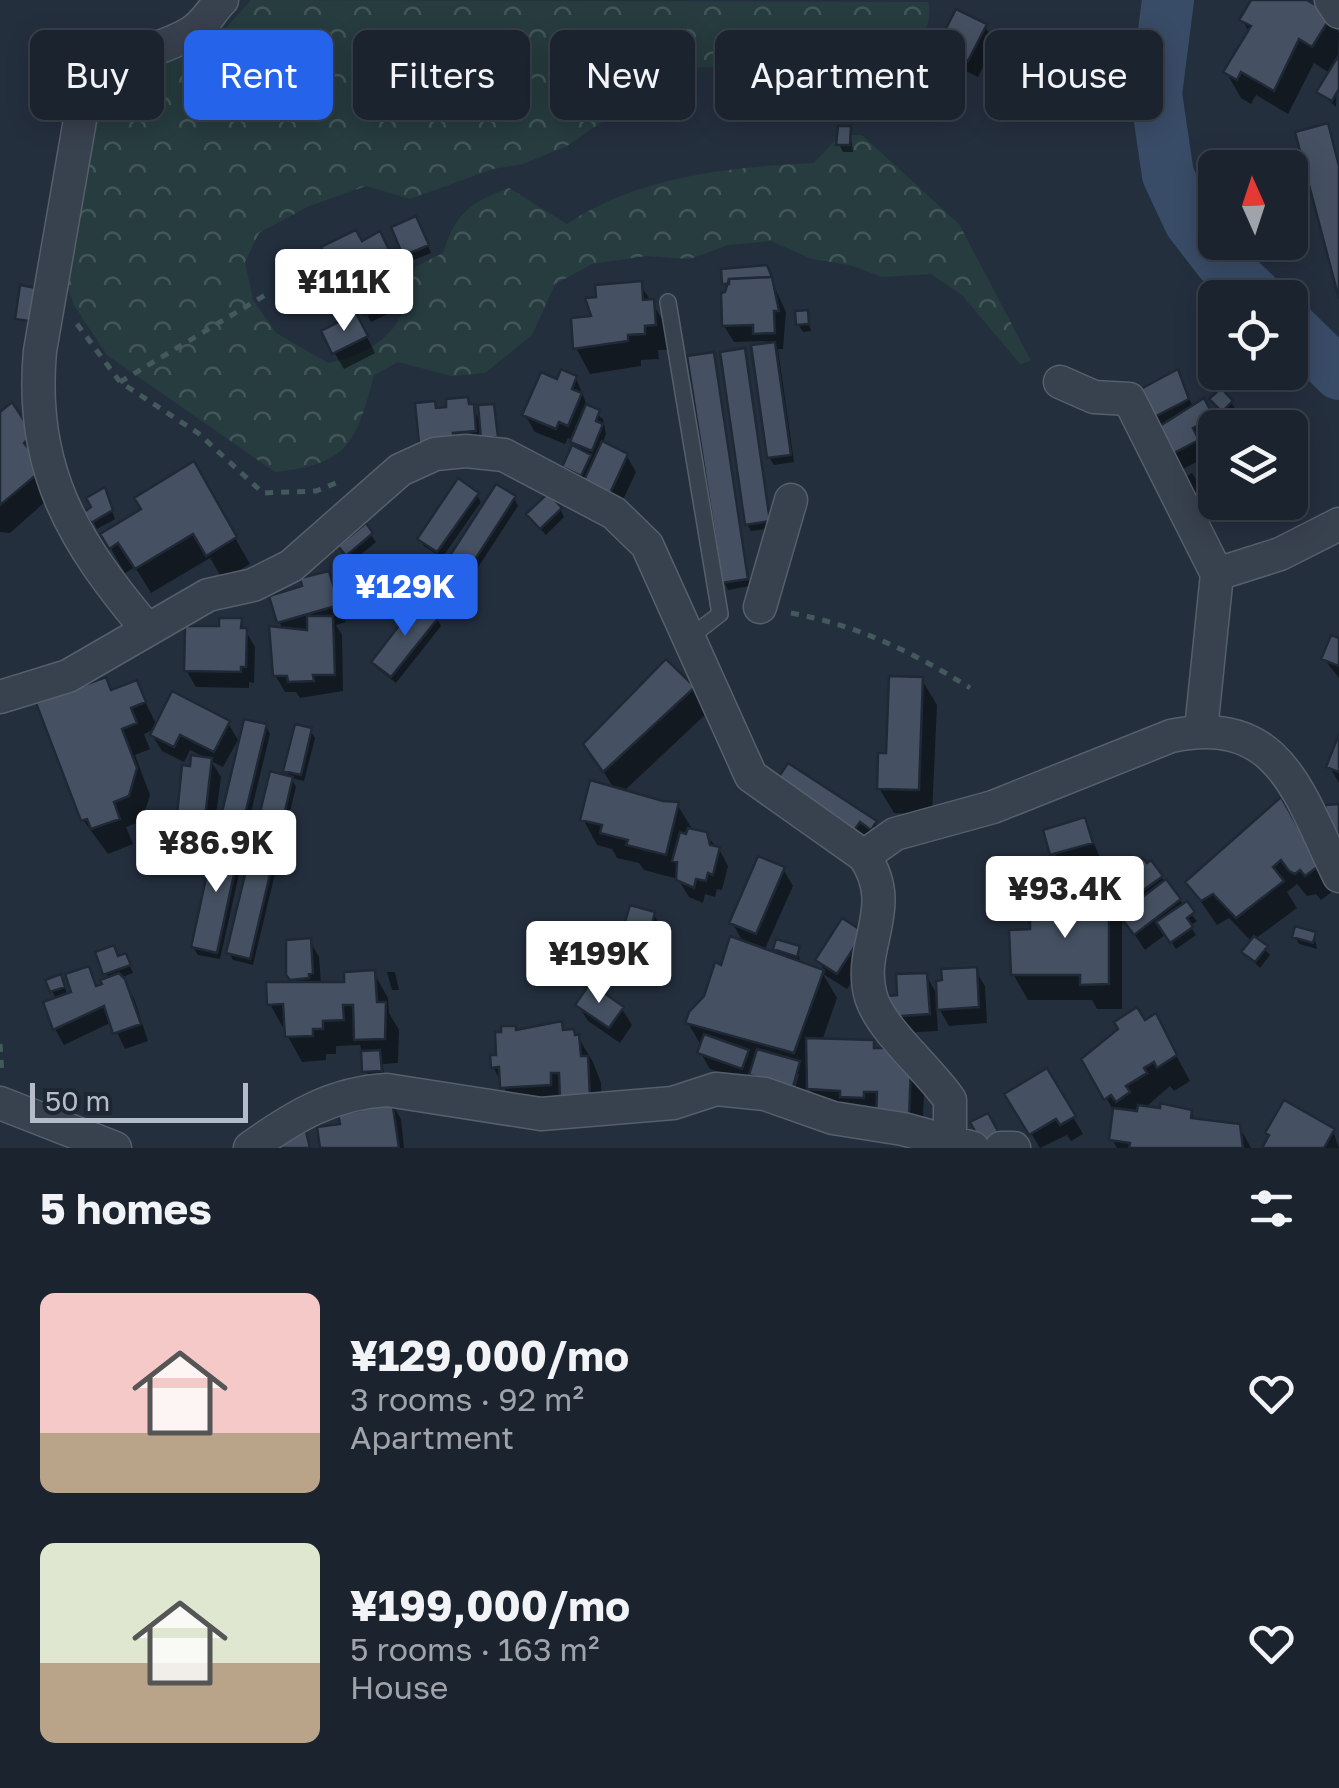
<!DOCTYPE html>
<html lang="en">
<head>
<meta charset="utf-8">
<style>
	:root { --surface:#1b232e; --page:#242b36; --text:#f1f3f6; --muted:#a0a4aa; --line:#39404a; --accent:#2563eb }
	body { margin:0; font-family:"Golos Text",sans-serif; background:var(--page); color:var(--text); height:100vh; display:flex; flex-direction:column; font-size:38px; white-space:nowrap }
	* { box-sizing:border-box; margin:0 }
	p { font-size:32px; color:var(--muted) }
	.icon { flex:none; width:55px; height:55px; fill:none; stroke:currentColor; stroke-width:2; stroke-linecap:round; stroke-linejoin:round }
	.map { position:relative; height:1148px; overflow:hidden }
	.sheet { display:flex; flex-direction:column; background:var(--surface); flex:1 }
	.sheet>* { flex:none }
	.top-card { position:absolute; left:30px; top:30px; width:1280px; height:90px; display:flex; gap:20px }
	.needle { width:65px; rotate:357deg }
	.controls { position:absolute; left:1198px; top:150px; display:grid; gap:20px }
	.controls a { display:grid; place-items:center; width:110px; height:110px; border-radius:15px; background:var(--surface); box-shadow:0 5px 25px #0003,0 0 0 2px var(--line); font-size:50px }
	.scale { position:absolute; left:30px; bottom:25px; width:218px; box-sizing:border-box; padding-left:10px; border:5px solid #b4bcc9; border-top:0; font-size:28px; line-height:35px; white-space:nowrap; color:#b4bcc9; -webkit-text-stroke:8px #1d2633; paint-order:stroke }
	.price { position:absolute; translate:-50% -85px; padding:0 22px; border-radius:10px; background:#fff; color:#222; font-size:32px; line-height:65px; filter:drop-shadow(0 2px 5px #0008) }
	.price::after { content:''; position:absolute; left:50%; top:60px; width:30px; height:22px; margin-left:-15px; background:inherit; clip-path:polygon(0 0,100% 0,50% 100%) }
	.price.active { background:var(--accent); color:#fff }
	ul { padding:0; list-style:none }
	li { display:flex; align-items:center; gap:30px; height:250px; padding:0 40px }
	li span { display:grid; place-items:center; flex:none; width:280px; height:200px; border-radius:15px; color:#555 }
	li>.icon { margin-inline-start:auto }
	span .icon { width:120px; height:120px; fill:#fffc; stroke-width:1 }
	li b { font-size:42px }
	h2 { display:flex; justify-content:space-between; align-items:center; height:120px; padding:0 40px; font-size:42px }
	.pill { padding:0 35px; border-radius:15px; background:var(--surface); box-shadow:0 5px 25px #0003,0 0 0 2px var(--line); font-size:35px; line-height:90px }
	.pill.active { background:var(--accent); color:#fff }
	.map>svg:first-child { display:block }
	.forest { fill:url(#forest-crowns) }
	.shadow { fill:#0007 }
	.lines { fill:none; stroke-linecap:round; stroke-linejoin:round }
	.river { stroke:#394c67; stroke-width:52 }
	.building { fill:#455162; stroke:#1f2835; stroke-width:2.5 }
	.lane-casing { stroke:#565f6c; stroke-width:18 }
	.street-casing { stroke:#565f6c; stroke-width:35 }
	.path { stroke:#44595c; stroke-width:5; stroke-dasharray:8 8; stroke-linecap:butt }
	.lane { stroke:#38414e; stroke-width:15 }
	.street { stroke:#38414e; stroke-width:32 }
</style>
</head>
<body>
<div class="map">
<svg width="1339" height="1148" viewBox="0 0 1339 1148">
	<defs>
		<pattern id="forest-crowns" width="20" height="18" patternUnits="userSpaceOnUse" patternTransform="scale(2.5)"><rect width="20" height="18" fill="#263c3f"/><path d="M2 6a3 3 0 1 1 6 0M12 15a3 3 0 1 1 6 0" fill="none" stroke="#435659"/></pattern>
	</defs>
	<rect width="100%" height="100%" fill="#242f3e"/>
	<path class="forest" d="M251 0 928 2C934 28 917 41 910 64 904 85 908 99 896 119L813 75 736 66 678 68 636 89 606 119 567 146 523 164 493 169 410 199 366 186 307 207 259 233 245 262 253 300 276 333 328 363C358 357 389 343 403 312 409 299 409 281 415 267L443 253C456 213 469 203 509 188L567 224C638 176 730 167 814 163L840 135H862L959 224 1031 361 1020 364 962 295 931 274 882 277 850 265 812 259 771 241 728 245 690 259 646 256 592 264 555 284 532 335 485 373 451 376 398 362 374 375C356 443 349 464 275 472L107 355 74 305 62 272 82 170 100 110 123 83 218 37Z"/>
	<path class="shadow" d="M1251 0H1302L1330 17 1339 33 1336 107 1319 92 1331 74 1314 63 1288 114 1256 95 1251 104 1241 98 1226 72 1250 33 1242 20Z
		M985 26 995 43 978 77 950 63 940 46Z
		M1078 40 1088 57V88L1053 89V94L1089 93V107L1057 108 1048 93 1013 94 1004 77 1035 44 1047 65Z
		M1118 52 1123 59 1122 74H1112L1108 66Z
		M1117 92 1121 112 1112 111 1108 104Z
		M850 129 853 152H843L839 144Z
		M420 227 431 253 409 262 405 255Z
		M361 243 389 251 400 275 382 284 394 311 371 322 360 302 354 305 325 248Z
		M771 280 786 312 783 349H778L794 462 774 465 769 457 767 341 734 342 724 326 728 291 724 283Z
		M640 284 667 327 669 350H658L659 359 641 360V366L590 374 576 348 594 319Z
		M806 313 811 331 803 332 798 324Z
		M365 333 375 353 344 369 334 352Z
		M743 351 772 528 751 531 747 524Z
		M712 354 750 586 728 590 724 582Z
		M1177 373 1193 407 1203 402 1218 428 1215 438 1200 445 1206 457 1177 472 1141 392Z
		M576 378 588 408 603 419 606 434 602 444 626 455 636 472 615 517 565 467 573 440 568 438 565 444 535 432 525 415 559 382Z
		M467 399 482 424 493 406 500 444 431 460 434 404 438 410Z
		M1212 399 1231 402 1236 410 1227 418Z
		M12 406 54 494 10 533 0 532V415Z
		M193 465 250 564 223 580 210 558 151 593 135 567 125 573 103 535 144 510Z
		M1192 473 1202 489 1189 497 1179 481Z
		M104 490 115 519 97 529 88 512Z
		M477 495 481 502 442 558 424 546 420 539Z
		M514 498 518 506 447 615 431 604 427 596Z
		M560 509 564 517 546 535 534 522Z
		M365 527 376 542 352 562 345 554Z
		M328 574 346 622 336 625 342 635 343 691 300 698 296 692H285L275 675 284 630 279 622 305 588Z
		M437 619 441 626 396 683 378 669 374 662Z
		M240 621 255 647 254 683 249 682V688L196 687 186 670 221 629Z
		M1339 640V678L1324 659Z
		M922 680 937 705 932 815 894 813 879 788Z
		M136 683 157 726 228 723 238 740 223 767 211 761 221 777 213 839 239 845 244 852 220 959 198 955 193 947 216 844 188 840 178 824 208 759 190 750 184 762 162 751 152 735 155 729 144 734 150 749 135 755 150 795 142 821 126 827 133 844 108 854 83 820 112 692Z
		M693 688 707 713 623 792 677 804 692 829 705 835 719 849 728 866 722 890 717 889 715 897 705 894 703 903 689 897 678 879 644 870 639 863 617 858 612 849 597 845 583 819 615 790 586 744Z
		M266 726 270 734 245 837 226 832 221 825Z
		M310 730 315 738 304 781 291 778 296 787 253 965 233 960 229 953 291 779 286 770Z
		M1339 741V783L1329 766Z
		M1280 801 1333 891 1321 900 1316 894 1307 896 1297 884 1287 892 1297 908 1255 939 1270 955 1260 968 1244 952 1252 942 1229 918 1217 925 1188 883Z
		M796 808 875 823 884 840 861 850Z
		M1084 820 1101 860 1062 871 1046 832Z
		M783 869 793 886 764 951 781 957 776 949 798 948 800 964 826 973 818 960 843 922 872 951 847 989 823 974 837 998 822 1041 873 1043 877 1051 896 1053 924 1093 922 1143 824 1114 807 1085 802 1102 792 1099 799 1074 751 1084 710 1069 700 1052 702 1047 688 1023 744 944 732 922Z
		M1161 877 1197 921 1190 926 1196 935 1176 949 1166 934 1145 950 1122 916V1009H1097L1092 1000H1028L1013 974 1033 931 1108 899 1119 918 1125 913 1118 903Z
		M654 915 658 922 652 942 630 936 626 928Z
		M1314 934 1317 949 1299 944 1295 937Z
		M310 941 319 957 321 984H347L374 973 388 998 389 1013 399 1030 398 1063 383 1064 384 1078 369 1079 360 1045 336 1046V1054H326V1060L302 1062 270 1004 294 985 288 975Z
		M98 953 129 964 133 973 120 978 134 998 148 1041 125 1049 112 1022 64 1045 55 1029 56 999 48 982 64 985 68 996 74 993 88 969 98 988 109 979Z
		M975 970 985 986 987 1023 949 1026 936 1003 938 1031 900 1033V998L926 975 939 998Z
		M387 972H395L399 990H392Z
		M578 1005 622 1009 632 1025 620 1043 588 1021Z
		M1145 1023 1169 1042 1190 1081 1174 1091 1170 1086 1145 1108 1191 1112 1195 1121 1239 1126 1251 1148H1117L1112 1139 1115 1113 1084 1060 1121 1030Z
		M561 1024 566 1032 578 1037 593 1062 601 1083 603 1122 517 1112 493 1067 517 1033Z
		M1046 1072 1083 1134 1071 1141 1067 1135 1040 1148 1008 1095Z
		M391 1102 401 1119 404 1148H322L320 1129 342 1126Z
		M1285 1104 1333 1131 1339 1148H1264Z"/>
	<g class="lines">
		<path class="river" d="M1168 0 1156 94 1168 175 1190 222 1220 261 1259 298
			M1290 326 1339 374"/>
	</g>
	<path class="building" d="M1251 0H1307L1332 15 1312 47 1299 39 1274 91 1241 72 1237 80 1223 72 1251 26 1239 20Z
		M956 9 987 24 968 61 937 46Z
		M1080 38 1081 91 1045 92 1044 39Z
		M1036 42 1037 77 1001 78 1000 43Z
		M1106 48 1120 49 1119 68 1106 67Z
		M1339 55V89L1332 101 1316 92Z
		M1105 89H1119L1118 105 1105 104Z
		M1328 123 1339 166V299L1295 132Z
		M838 126H851L850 145H836Z
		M416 216 429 245 403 256 391 227Z
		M356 230 362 241 380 231 393 258 375 267 377 272 342 289 321 247Z
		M767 265 772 277 729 279V284H722L721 269Z
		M772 277 779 311H774L775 333 753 334V325L722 326 721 293 725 292 729 279Z
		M381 281 392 303 365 316 353 295Z
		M642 281 643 300 654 299 656 325 645 326V334L628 335V341L573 349 571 318 591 316 585 298 596 297 595 285Z
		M20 285 42 289 36 322 15 319Z
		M808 310 809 324 796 325 795 311Z
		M356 313 368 336 332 354 321 331Z
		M775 342 791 455 767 458 751 345Z
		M745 348 770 521 745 525 720 352Z
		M714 352 748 579 722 583 687 356Z
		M561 369 577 376 572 389 582 393 568 426 559 422 556 429 522 415 541 372 557 379Z
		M1178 369 1189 399 1152 418 1137 391Z
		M1221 388 1233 401 1222 412 1209 399Z
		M468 397 469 404H474L476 431 453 433 454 441 419 444 415 403 435 401 436 408 446 407V399Z
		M1204 398 1214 417 1193 428 1199 440 1166 457 1152 431Z
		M12 402 33 434 24 443 41 463V471L0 505V412Z
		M494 404 498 437 481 439 478 405Z
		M586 404 600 410 596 421 603 424 592 451 570 442Z
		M602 441 628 454 606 502 580 489Z
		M572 445 591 455 581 476 562 467Z
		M194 461 237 537 206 556 193 534 135 569 118 543 109 549 100 534 141 509 134 498Z
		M458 478 479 493 437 552 417 539Z
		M496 484 516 496 443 609 424 596Z
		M105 487 113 510 91 523 84 512 91 507 86 498Z
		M548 493 562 508 540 529 526 514Z
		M366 523 373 533 346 556 338 546Z
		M329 571 339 605 277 623 269 596 302 586 300 578Z
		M418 601 439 617 391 677 371 662Z
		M307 616H333L335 675H313L314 681 288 682 287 676H273L269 626 307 630Z
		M219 618H242L241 628H247L246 667H241V672L184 671 185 626H219Z
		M1331 635 1339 638V666L1321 659Z
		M666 659 695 687 603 772 583 744Z
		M889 676 923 677 919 790 877 789 878 753H886Z
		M106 677 111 690 137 680 146 702 131 708 137 723 122 729 137 768 129 796 114 802 120 819 91 829 87 819 81 821 36 703Z
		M172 691 230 721 214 752 180 735 174 747 150 735Z
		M244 719 267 724 241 831 219 825Z
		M295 724 312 728 301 775 283 771Z
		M1339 734V772L1326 767Z
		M191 755 212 758 204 827 176 824 182 765 190 766Z
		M788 763 877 821 871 830 860 822 851 835 778 778Z
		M270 771 293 777 250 959 226 953Z
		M590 780 663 801 679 802 666 855 626 845 628 840 600 833 602 825 580 820Z
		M1281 797 1320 865 1305 876 1300 870 1295 874 1289 871 1281 860 1273 867 1284 881 1236 918 1213 894 1201 901 1185 882Z
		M1339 804V833L1329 835 1325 805Z
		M1085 817 1093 843 1050 855 1043 830Z
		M688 828 707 832 710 845 720 847 713 875 708 873 706 881 696 879 694 888 676 880 677 862 672 861 680 832 686 834Z
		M215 837 241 842 217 953 191 947Z
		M758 856 785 867 756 934 729 923Z
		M1143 858 1147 863 1151 860 1163 876 1120 907 1105 885Z
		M1166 879 1181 899 1134 935 1119 915Z
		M1109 896V984L1080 985V975H1011L1009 930 1030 929V905Z
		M1187 901 1195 912 1187 918 1193 927 1170 943 1156 922Z
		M630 905 655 912 649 936 623 929Z
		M842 918 864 932 837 974 815 960Z
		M1295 926 1316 932 1313 943 1292 937Z
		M730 936 824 970 794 1053 685 1023 689 1012 704 996 715 962 721 965Z
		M1254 936 1268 946 1255 962 1241 952Z
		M311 938 313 973 309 974V978L290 980 286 975V940Z
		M776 939 800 946 797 957 773 949Z
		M114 945 118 956 126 953 131 965 103 975 95 952Z
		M89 966 96 986 102 984 100 980 119 973 125 979 141 1024 113 1034 104 1006 53 1030 43 1002 71 992 65 974Z
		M977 967 979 1007 937 1010 936 981 942 980 941 969Z
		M375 970 377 1002H386L385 1039 354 1040 353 1005H343L344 1020 323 1021V1029H313V1036L285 1037 283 1004 267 1005 266 982H344V972Z
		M927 973 930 1014 888 1017 887 996 897 995 896 974Z
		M61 974 65 987 50 992 45 980Z
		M590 983 624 1007 609 1028 575 1005Z
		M1137 1007 1145 1020 1156 1013 1177 1055 1157 1068 1154 1062 1144 1068 1147 1073 1126 1086 1130 1092 1116 1102 1111 1095 1104 1100 1081 1059 1118 1029 1114 1022Z
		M562 1021 563 1030 574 1029 575 1035 579 1034 581 1056H588L590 1097 560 1099 559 1073H551V1085L500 1088 499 1067 491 1068 490 1055H496L495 1032H501V1026H516V1030Z
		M704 1034 749 1050 742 1069 697 1053Z
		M806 1038 874 1040V1048H889L911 1065 909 1119 876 1117 877 1092H864V1098L840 1097V1091L807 1089Z
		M757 1049 800 1061 793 1087 749 1075Z
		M380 1050 382 1071 362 1072 361 1051Z
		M1047 1068 1076 1116 1060 1125 1056 1119 1029 1135 1004 1094Z
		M392 1100 399 1148H320L317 1127 340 1124 338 1114 362 1110 361 1104Z
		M1284 1100 1335 1129 1324 1148H1262L1269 1135 1265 1133Z
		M1160 1103 1192 1110 1191 1118 1240 1124 1243 1148H1129L1130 1143 1109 1140 1113 1108 1137 1111 1138 1105 1160 1108Z
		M988 1113 999 1133 981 1142 970 1122Z
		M306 1131 310 1148H271Z"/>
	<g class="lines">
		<defs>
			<path id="lane" d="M668 302 720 614 689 638"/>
			<path id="street" d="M1331 0 1339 12
				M1060 382 1094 397 1129 399 1217 574
				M760 607 791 500
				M147 629C74 543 29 469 40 351L85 91C111 55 152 55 189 34 205 25 210 12 222 0
				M0 697 68 676 208 595 253 585 291 566 400 470 435 454 466 451 504 455 614 513 647 545 751 776 864 856 895 834 993 807 1171 736C1281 713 1299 795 1339 876
				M1201 730 1217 574 1280 554 1339 524
				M864 856C900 908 856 946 871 997 881 1030 929 1069 950 1100V1148
				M0 1103 115 1148
				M250 1148C293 1117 332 1093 387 1090L541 1114 673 1103 716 1089 765 1094 833 1118 903 1129 973 1148
				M1001 1148H1014"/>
		</defs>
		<use href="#lane" class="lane-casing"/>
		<use href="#street" class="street-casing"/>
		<path class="path" d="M77 324 120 382 198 433 263 493 316 491 336 483
			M120 382 267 294
			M791 613C857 625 913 652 970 688
			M0 1044 2 1075"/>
		<use href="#lane" class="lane"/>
		<use href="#street" class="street"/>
	</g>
</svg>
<div class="controls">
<a><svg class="needle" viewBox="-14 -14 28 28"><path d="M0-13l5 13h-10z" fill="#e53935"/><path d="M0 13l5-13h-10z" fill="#a0a4aa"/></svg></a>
<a><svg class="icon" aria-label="locate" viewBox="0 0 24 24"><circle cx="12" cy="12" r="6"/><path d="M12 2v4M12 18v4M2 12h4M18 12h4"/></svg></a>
<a><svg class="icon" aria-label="layers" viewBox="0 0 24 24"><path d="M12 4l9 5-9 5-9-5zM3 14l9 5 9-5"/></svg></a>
</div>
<div class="scale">50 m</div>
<b class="price" style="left:344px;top:334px">¥111K</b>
<b class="price active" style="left:405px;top:639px">¥129K</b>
<b class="price" style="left:216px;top:895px">¥86.9K</b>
<b class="price" style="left:1065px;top:941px">¥93.4K</b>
<b class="price" style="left:599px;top:1006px">¥199K</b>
<div class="top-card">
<a class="pill">Buy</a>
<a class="pill active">Rent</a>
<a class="pill">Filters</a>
<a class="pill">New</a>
<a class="pill">Apartment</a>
<a class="pill">House</a>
</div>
</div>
<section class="sheet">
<h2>5 homes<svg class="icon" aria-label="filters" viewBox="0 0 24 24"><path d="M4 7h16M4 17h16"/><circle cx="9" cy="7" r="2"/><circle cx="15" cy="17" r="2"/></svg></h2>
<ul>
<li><span style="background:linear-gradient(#f6c9c9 70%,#b9a48a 0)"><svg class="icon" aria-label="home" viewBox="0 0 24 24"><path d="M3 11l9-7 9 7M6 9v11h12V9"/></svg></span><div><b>¥129,000/mo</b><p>3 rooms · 92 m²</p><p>Apartment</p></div><svg class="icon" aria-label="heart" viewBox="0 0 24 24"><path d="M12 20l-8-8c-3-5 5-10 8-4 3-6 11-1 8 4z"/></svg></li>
<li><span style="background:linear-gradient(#dfe7d0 60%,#b9a48a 0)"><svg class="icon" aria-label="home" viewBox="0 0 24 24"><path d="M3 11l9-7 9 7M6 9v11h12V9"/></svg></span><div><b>¥199,000/mo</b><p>5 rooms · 163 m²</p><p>House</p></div><svg class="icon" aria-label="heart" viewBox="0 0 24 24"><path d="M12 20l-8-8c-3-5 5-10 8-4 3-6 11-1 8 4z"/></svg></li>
</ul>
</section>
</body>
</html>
